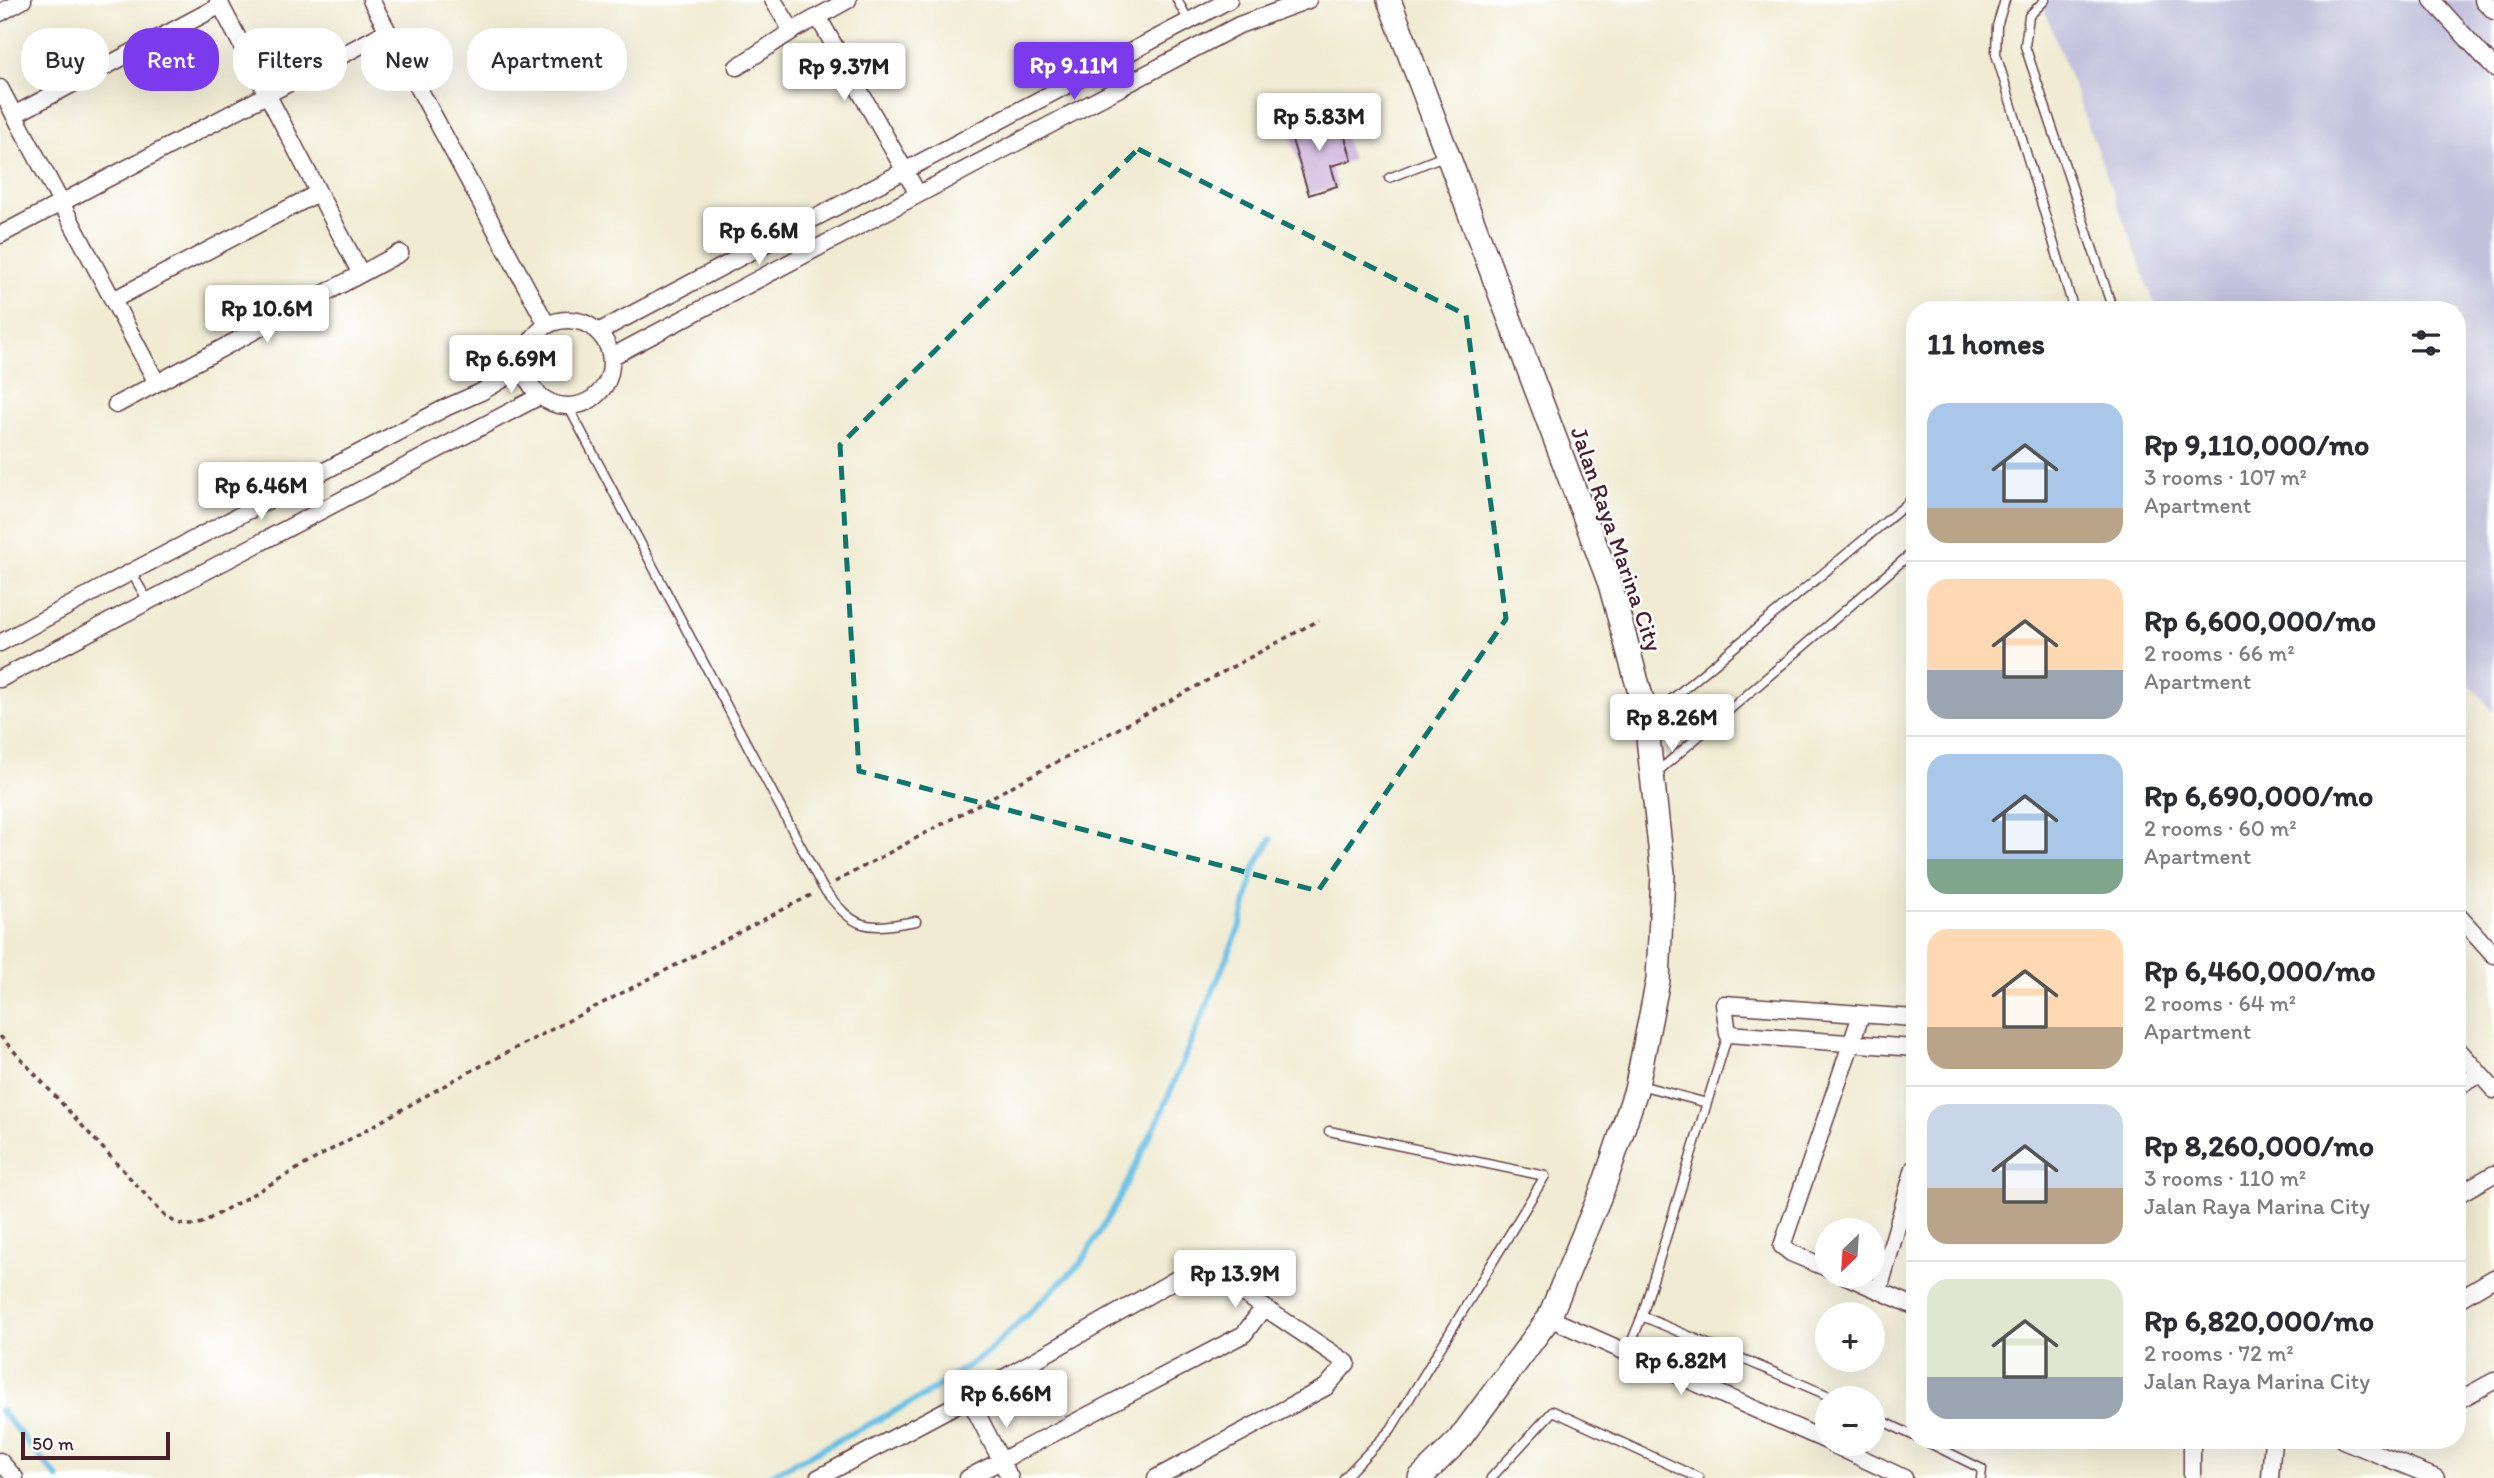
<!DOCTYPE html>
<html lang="en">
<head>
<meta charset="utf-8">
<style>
	:root { --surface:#fff; --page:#f2f2f3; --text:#2b2b33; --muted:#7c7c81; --line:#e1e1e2; --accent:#7c3aed }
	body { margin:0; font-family:Itim,sans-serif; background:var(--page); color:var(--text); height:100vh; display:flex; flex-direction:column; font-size:26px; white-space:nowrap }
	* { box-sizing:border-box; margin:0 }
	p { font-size:23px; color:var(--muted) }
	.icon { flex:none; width:38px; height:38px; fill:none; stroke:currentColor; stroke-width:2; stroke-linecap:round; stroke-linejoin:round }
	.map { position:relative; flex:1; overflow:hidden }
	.sheet { position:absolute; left:1906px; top:301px; width:560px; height:1148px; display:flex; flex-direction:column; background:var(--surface); border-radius:28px; box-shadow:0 7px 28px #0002 }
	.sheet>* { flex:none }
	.guide { position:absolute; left:21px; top:28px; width:665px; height:63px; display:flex; gap:14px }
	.needle { width:46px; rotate:205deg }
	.controls { position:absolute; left:1815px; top:1218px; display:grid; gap:14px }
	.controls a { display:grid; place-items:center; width:70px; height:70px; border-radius:50%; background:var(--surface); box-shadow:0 7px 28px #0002; font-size:35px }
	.scale { position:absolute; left:21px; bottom:18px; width:149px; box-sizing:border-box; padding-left:7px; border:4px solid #4a1f2b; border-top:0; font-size:19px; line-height:24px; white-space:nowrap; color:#4a1f2b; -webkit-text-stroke:5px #fff; paint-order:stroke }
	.price { position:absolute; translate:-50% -60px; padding:0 16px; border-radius:7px; background:#fff; color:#222; font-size:23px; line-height:46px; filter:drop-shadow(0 2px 4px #0008) }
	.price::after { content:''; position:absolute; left:50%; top:42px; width:21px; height:16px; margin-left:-10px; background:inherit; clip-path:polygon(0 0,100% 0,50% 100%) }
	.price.active { background:var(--accent); color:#fff }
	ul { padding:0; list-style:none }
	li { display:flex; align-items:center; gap:21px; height:175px; padding:0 21px }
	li+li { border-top:2px solid var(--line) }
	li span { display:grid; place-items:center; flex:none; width:196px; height:140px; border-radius:21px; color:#555 }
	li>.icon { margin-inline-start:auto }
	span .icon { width:84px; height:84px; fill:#fffc; stroke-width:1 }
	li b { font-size:30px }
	h2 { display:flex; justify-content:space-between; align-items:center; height:84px; padding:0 21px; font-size:30px }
	.pill { padding:0 24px; border-radius:28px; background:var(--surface); box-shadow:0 7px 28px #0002; font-size:24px; line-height:63px }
	.pill.active { background:var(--accent); color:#fff }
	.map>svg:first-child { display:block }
	.industrial { fill:#c3c1db }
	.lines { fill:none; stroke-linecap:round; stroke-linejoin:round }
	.stream { stroke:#68bfe5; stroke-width:6 }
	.building { fill:#c5a7d6 }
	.service-casing { stroke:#633e44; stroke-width:11 }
	.minor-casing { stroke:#633e44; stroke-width:19 }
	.secondary-casing { stroke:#633e44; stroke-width:26 }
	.path { stroke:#633e44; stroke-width:3.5; stroke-dasharray:5 5; stroke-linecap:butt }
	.service { stroke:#fff; stroke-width:8 }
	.minor { stroke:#fff; stroke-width:16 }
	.secondary { stroke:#fff; stroke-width:23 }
	.marked { fill:none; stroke:#0f766e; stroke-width:5; stroke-dasharray:14 9; stroke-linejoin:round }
	.labels { text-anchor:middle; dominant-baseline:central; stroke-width:5; stroke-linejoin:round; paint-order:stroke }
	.street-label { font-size:24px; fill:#4a1f2b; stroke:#fff }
</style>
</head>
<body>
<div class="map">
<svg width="2494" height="1478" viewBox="0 0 2494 1478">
	<rect width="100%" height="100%" fill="#fff"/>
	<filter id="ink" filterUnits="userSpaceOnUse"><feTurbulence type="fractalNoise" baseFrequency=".0143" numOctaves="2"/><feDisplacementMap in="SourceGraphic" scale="14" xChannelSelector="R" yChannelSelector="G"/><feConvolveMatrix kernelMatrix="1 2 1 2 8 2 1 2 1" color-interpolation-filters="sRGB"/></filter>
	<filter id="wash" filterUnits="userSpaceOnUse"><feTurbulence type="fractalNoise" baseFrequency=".00686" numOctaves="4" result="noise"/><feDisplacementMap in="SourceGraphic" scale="28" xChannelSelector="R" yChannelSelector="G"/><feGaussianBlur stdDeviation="1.57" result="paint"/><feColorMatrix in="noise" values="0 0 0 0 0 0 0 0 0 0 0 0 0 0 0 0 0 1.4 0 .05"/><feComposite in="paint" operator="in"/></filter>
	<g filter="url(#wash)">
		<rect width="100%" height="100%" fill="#f0ebd2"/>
		<path class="industrial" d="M2041 0H2494V712L2457 670V310H2157Z"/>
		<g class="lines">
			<path class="stream" d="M0 1410 58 1478
				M765 1478 922 1397 988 1352 1081 1263 1118 1201 1160 1116 1241 924 1254 869 1271 839"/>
		</g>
		<g id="blocks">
			<path class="building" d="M1324 117 1329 135 1343 131 1352 160 1331 166 1337 186 1309 195 1288 127Z"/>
		</g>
	</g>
	<g filter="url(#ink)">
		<use href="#blocks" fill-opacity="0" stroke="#633e44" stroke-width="2"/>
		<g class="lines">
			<defs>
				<path id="service" d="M1177 0 1189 21
					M2005 0 1997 26 1996 54 2074 310
					M2045 0 2029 16 2025 46 2113 310
					M1389 178 1446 155
					M568 406 823 888C856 931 864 930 916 921
					M131 572 148 601
					M1649 718 1914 498
					M1656 773 1914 551
					M1728 1034 1642 1316 1834 1398
					M1640 1085 1707 1103
					M1329 1131 1545 1176 1391 1429 1344 1478
					M1627 1353 1642 1316
					M1872 1416 1914 1436
					M1923 1440 1982 1469 1981 1478
					M1491 1478 1553 1411 1699 1478"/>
				<path id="minor" d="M218 0 361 274
					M371 0 547 325
					M773 0 792 31 848 0
					M2432 0 2494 68
					M2483 0 2494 11
					M0 13 23 0
					M818 17 918 194
					M737 67 792 31
					M0 88 157 383
					M14 115 221 5
					M0 235 388 31
					M113 300 318 193
					M525 363a43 43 0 1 1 86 0a43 43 0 1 1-86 0Z
					M598 332 1229 0
					M611 357 1239 25 1308 0
					M116 405 400 253
					M0 643 131 572 447 407 481 392 524 367
					M0 679 540 396
					M2457 914 2494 955
					M1914 1018 1724 1004 1728 1034 1914 1048
					M2457 1048 2494 1090
					M2457 1087 2480 1074
					M2457 1195 2494 1174
					M1827 1268 1791 1253 1782 1246 1861 1015
					M1846 1276 1914 1306
					M1879 1290 1914 1168
					M2457 1300 2494 1278
					M1549 1318 1827 1441
					M969 1398 1010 1478
					M2457 1401 2494 1381
					M2343 1440 2436 1478
					M1832 1444 1904 1478
					M0 1461 15 1478
					M818 1478 969 1398 1201 1265 1347 1363 1326 1387 1156 1478
					M968 1478 1244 1334 1264 1307
					M2192 1478V1440
					M2270 1478 2273 1440"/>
				<path id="secondary" d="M1389 0 1610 584 1645 711 1663 874 1658 980 1636 1090 1603 1188 1549 1318 1458 1441 1420 1478"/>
			</defs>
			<use href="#service" class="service-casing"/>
			<use href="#minor" class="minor-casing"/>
			<use href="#secondary" class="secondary-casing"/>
			<path class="path" d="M835 882 1319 620
				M0 1036 164 1215C177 1225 187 1227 202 1223L454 1080 813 894"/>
			<use href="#service" class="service"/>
			<use href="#minor" class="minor"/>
			<use href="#secondary" class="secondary"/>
		</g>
	</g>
	<path class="marked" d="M1138 149 1466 315 1506 619 1318 891 859 771 840 445Z"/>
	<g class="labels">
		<g class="street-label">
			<text transform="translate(1617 539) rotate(71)">Jalan Raya Marina City</text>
		</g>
	</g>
</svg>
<div class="controls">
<a><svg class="needle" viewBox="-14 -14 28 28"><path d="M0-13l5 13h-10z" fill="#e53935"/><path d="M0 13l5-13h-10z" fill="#7c7c81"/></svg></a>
<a>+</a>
<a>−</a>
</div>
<div class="scale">50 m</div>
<b class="price active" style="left:1074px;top:102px">Rp 9.11M</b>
<b class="price" style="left:844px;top:103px">Rp 9.37M</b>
<b class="price" style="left:1319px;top:153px">Rp 5.83M</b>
<b class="price" style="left:759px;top:267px">Rp 6.6M</b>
<b class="price" style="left:267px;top:345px">Rp 10.6M</b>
<b class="price" style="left:511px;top:395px">Rp 6.69M</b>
<b class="price" style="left:261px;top:522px">Rp 6.46M</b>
<b class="price" style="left:1672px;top:754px">Rp 8.26M</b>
<b class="price" style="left:1235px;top:1310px">Rp 13.9M</b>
<b class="price" style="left:1681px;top:1397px">Rp 6.82M</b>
<b class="price" style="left:1006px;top:1430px">Rp 6.66M</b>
<div class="guide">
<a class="pill">Buy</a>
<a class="pill active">Rent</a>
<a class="pill">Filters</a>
<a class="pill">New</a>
<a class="pill">Apartment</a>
</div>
<section class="sheet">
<h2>11 homes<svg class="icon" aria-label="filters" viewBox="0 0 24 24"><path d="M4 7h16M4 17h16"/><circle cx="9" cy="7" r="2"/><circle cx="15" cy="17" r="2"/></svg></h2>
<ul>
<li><span style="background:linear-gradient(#a9c7e8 75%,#b9a48a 0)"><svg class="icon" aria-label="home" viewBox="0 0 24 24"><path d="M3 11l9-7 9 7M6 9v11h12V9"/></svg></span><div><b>Rp 9,110,000/mo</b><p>3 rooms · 107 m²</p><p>Apartment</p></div></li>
<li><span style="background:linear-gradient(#ffd9b3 65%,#9aa5b1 0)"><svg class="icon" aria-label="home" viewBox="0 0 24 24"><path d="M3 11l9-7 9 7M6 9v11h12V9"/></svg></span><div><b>Rp 6,600,000/mo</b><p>2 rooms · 66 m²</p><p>Apartment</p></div></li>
<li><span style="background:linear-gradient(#a9c7e8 75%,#7fa58c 0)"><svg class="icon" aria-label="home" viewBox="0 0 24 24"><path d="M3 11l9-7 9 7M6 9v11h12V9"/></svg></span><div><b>Rp 6,690,000/mo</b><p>2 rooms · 60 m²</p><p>Apartment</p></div></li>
<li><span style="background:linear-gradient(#ffd9b3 70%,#b9a48a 0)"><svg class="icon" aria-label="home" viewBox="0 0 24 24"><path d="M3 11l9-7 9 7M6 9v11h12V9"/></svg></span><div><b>Rp 6,460,000/mo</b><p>2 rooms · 64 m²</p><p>Apartment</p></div></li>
<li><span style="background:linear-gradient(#c9d6e8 60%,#b9a48a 0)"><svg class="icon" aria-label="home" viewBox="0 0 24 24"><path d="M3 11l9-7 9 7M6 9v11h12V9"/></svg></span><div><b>Rp 8,260,000/mo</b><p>3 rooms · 110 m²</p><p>Jalan Raya Marina City</p></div></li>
<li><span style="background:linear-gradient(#dfe7d0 70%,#9aa5b1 0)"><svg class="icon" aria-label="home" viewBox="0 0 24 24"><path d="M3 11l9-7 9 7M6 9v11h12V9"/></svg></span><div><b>Rp 6,820,000/mo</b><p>2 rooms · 72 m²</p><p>Jalan Raya Marina City</p></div></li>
</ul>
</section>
</div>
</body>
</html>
